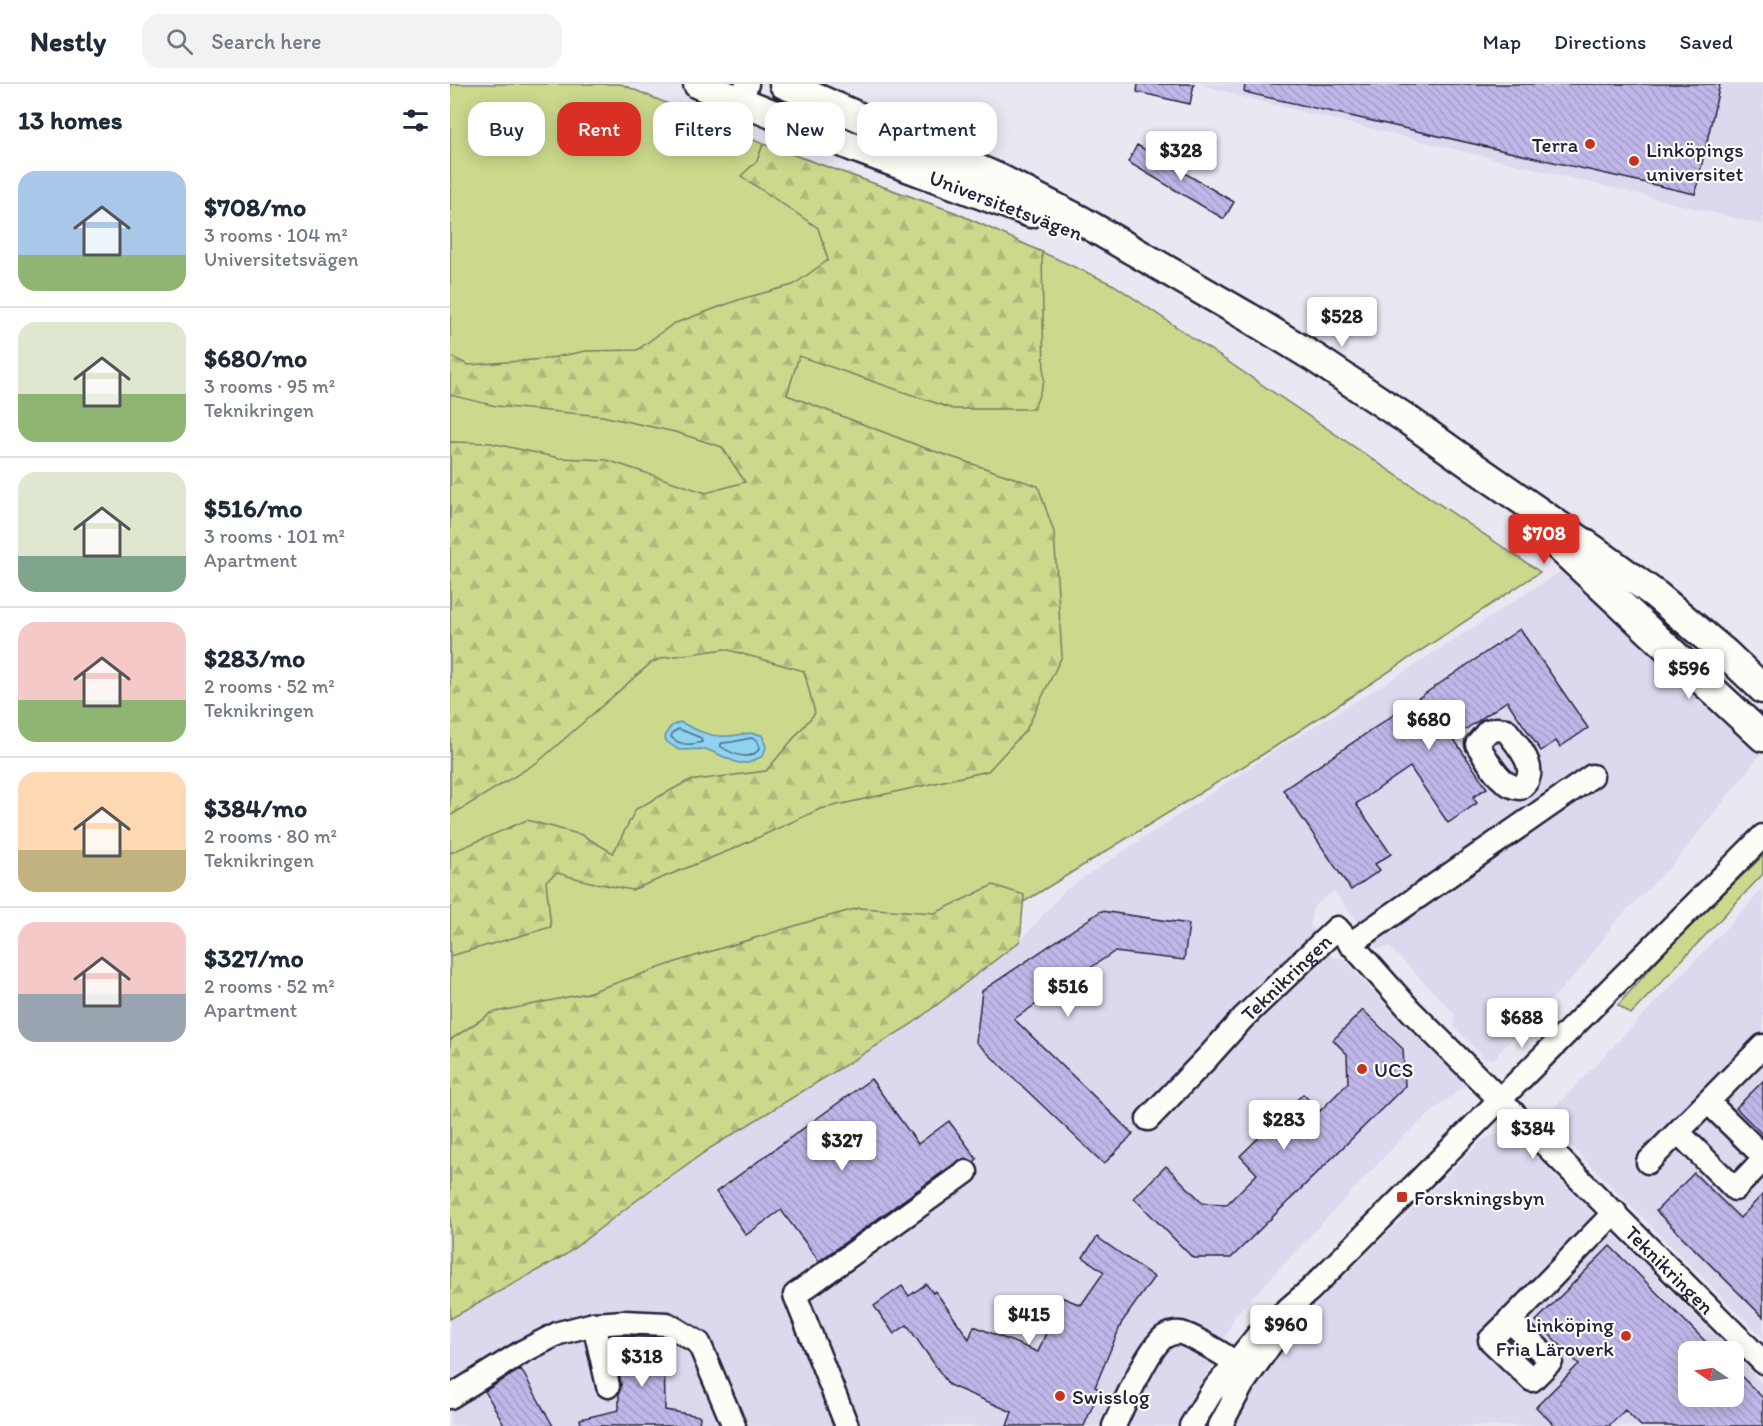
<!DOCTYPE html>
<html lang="en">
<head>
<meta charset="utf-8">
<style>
	:root { --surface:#fff; --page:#f2f2f3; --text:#1f2937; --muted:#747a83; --line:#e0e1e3; --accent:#d93025 }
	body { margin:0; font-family:Itim,sans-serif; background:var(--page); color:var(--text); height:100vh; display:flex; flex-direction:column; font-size:22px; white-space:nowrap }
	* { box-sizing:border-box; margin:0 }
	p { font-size:20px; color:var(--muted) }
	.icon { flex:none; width:33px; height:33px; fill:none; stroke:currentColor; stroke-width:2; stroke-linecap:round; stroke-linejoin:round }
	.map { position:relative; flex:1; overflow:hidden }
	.panel { display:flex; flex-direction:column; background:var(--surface); width:450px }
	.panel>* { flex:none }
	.guide { position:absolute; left:18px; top:18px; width:570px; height:54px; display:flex; gap:12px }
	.needle { width:39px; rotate:283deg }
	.tools { position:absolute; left:1228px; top:1257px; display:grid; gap:12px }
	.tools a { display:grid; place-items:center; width:66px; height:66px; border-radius:12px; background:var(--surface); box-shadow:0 3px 15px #0003; font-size:30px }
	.price { position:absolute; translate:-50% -51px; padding:0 14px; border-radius:6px; background:#fff; color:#222; font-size:20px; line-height:39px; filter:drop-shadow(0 2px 3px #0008) }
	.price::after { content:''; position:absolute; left:50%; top:36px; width:18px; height:14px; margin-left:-9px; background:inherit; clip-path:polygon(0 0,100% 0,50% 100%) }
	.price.selected { background:var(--accent); color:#fff }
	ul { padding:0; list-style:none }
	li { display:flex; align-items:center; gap:18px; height:150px; padding:0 18px }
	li+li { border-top:2px solid var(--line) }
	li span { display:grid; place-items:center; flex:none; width:168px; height:120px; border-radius:18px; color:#555 }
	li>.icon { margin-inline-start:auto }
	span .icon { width:72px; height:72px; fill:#fffc; stroke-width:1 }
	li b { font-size:26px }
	h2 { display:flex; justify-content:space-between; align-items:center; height:72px; padding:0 18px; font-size:26px }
	.pill { padding:0 21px; border-radius:18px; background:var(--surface); box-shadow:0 3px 15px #0003; font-size:21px; line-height:54px }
	.pill.selected { background:var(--accent); color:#fff }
	header { display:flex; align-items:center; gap:36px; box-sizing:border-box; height:84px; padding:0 30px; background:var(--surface); border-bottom:2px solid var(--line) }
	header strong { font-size:28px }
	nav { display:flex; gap:33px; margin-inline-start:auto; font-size:21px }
	.search { width:420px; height:54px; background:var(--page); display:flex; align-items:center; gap:15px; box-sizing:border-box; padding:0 21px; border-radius:18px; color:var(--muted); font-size:22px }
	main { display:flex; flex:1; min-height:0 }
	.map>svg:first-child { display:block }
	.built { fill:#ded8ef }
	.green { fill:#cbd98d; stroke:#767e64; stroke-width:1.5 }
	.forest { fill:url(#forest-firs); stroke:#767e64; stroke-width:1.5 }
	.water { fill:#8ed3f0; stroke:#638ca8; stroke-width:1.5 }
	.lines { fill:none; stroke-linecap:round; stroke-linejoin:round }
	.shore { stroke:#4d6983; stroke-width:1.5 }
	.building { fill:url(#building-back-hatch); stroke:#22223b; stroke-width:1.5 }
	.minor-casing { stroke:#22223b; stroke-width:27 }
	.major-casing { stroke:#22223b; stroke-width:33 }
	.minor { stroke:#fdfcf7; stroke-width:22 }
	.major { stroke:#fdfcf7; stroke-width:28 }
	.poi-dot { fill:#c8321e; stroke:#fdfcf7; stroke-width:2 }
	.labels { text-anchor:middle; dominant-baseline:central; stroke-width:4.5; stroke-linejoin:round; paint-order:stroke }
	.poi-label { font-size:21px; fill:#22223b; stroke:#fdfcf7; text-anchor:start }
	.street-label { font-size:21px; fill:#22223b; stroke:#fdfcf7 }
</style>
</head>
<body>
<header>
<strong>Nestly</strong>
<div class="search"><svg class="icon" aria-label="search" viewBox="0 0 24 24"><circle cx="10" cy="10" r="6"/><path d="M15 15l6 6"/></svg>Search here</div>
<nav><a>Map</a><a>Directions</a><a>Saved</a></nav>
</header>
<main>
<section class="panel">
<h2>13 homes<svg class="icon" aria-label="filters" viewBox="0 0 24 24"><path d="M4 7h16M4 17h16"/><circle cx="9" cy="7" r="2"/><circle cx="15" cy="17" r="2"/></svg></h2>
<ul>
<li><span style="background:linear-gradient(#a9c7e8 70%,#8fb573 0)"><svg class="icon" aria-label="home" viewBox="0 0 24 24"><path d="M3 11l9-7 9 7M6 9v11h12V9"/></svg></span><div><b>$708/mo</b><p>3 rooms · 104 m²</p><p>Universitetsvägen</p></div></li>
<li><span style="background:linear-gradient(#dfe7d0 60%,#8fb573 0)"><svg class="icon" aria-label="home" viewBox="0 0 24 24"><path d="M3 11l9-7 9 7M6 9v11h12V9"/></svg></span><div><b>$680/mo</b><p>3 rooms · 95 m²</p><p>Teknikringen</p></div></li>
<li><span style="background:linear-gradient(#dfe7d0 70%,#7fa58c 0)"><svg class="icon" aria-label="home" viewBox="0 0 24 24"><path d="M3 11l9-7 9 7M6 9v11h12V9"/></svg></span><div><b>$516/mo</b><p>3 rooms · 101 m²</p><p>Apartment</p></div></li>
<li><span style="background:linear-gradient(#f6c9c9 65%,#8fb573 0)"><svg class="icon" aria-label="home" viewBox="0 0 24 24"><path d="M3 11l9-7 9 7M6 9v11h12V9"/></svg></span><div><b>$283/mo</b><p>2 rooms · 52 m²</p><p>Teknikringen</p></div></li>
<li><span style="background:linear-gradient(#ffd9b3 65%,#c2b280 0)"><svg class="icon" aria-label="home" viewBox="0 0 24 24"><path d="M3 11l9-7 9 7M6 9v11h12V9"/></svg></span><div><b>$384/mo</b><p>2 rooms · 80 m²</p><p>Teknikringen</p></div></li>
<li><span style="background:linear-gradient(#f6c9c9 60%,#9aa5b1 0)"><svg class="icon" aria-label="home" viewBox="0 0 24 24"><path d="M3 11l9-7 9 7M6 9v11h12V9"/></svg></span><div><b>$327/mo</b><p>2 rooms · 52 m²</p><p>Apartment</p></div></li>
</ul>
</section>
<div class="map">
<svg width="1313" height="1342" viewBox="0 0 1313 1342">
	<defs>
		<pattern id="forest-firs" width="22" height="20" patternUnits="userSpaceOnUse" patternTransform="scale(1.5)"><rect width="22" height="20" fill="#cbd98d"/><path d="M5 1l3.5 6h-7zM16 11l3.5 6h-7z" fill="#aeba7b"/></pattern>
		<pattern id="building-back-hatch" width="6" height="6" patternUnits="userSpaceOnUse" patternTransform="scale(1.5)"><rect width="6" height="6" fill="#c0b6e8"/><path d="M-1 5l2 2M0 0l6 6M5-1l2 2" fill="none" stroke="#a59cc8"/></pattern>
	</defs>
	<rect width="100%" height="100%" fill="#ebe7f2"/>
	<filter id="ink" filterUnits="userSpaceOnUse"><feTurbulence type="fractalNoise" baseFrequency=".0167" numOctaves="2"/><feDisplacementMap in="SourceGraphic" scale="12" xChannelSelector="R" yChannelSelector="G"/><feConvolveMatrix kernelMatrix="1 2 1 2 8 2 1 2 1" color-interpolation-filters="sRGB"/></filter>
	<g filter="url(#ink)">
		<path class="built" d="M750 0H1313V141L796 14Z
			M1114 485 1311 670 1224 779 1168 835 1129 887 1044 974H1034L1004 943 1005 930 939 863 928 865 884 807 864 822 860 840 882 873 893 874 954 941 1016 1000 955 1051 785 1232 752 1304 732 1342H0V1235L115 1171 195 1110 262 1063 462 940 570 857 615 806 829 664 955 587Z
			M1313 805V1254L1094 1035Z
			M1047 1050 1055 1051 1068 1056 1085 1071 1281 1267 1239 1268V1312H1284V1271L1313 1300V1342H780L792 1317 834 1256 879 1207 1034 1055Z"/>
		<path class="green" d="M0 0H171L313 60 504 128 664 201 1090 488 823 664 590 808 487 870 0 1143Z
			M1313 772V790L1181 930 1168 921 1229 852Z"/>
		<path class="forest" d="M313 60 504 128 592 168 594 297 584 325H503L349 272 337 311 472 363 588 402 604 448 612 572 576 646 538 687 370 725 283 765 182 806 140 798 107 789 96 797 101 843 0 872V769L77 736 132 751 163 769 186 725 238 697 316 687 365 629 354 587 275 565 212 574 201 579 88 678 0 732V358L41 359 109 374 157 376 256 409 295 398 272 363 225 348 152 332 46 322 0 311V272L18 281 95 275 136 267 187 266 223 240 291 215 343 201 378 176 368 144 291 92 307 77Z
			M543 801 574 811 570 857 462 940 262 1063 195 1110 115 1171 0 1235V956L41 929 137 909 232 876 361 837 409 824 485 829Z"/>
		<path class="water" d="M230 638C246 646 261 654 279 652 293 651 297 647 312 651L316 663 313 672 298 679H288L256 665 229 666 217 658 215 654C217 645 221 641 230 638Z"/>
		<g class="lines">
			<path class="shore" d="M229 645 251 654 252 658C240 662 229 661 221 653L223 648Z
				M301 654 307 656 310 664C300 679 282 670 270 662L272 659 282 658Z"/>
		</g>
		<path class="building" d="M688 0H744L740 20 687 8Z
			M795 0H1270L1245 110 794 8Z
			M687 61 784 118 774 135 678 78Z
			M1070 545 1138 644 1110 663 1106 657 1091 667 1057 617 1003 654 1037 704 1023 713 1027 719 998 739 960 683 906 720 941 770 925 780 930 786 901 806 833 706Z
			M651 827 739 840 734 876 664 868 564 935 683 1050 654 1080 526 958 532 907Z
			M913 926 953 965 955 1002 781 1174H743L684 1114 716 1082 753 1119 777 1120 807 1090 790 1072 853 1010 870 1027 898 999 897 970 883 956Z
			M421 995 468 1060 499 1037 527 1075 524 1078 515 1075 508 1077 369 1177 331 1126 296 1151 266 1108Z
			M1313 997V1051L1286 1024Z
			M1244 1089 1290 1134 1313 1110V1233L1206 1127Z
			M647 1153 704 1193 672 1238 645 1303 650 1305 634 1342H557L562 1328 499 1301 457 1241 444 1250 424 1222 452 1202 459 1212 476 1200 483 1209 485 1207 519 1255 524 1242 588 1268 611 1213 631 1221 654 1188 633 1173Z
			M1160 1162 1266 1268H1239V1312H1284V1285L1313 1314V1342H1191L1175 1326 1159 1342H1105L1086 1323 1129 1280 1086 1237Z
			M168 1252 214 1254 215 1326 250 1332 249 1342H131L130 1335 169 1326V1309L171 1300 169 1288Z
			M71 1285 103 1342H55L35 1307Z"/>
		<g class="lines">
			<defs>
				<g id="minor">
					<path d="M290 17 297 0"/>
					<path d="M1046 645 1056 646C1067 661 1093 687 1070 704 1050 703 1038 676 1027 660L1038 647Z"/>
					<path d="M900 860 1142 692"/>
					<path d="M1258 1018 1313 1072"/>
					<path id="s1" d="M698 1035 758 973 793 934 887 844 961 927 1313 1278"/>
					<path d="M1228 1048 1285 1105 1313 1076"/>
					<path d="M1198 1078 1313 962"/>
					<path d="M1059 1236 1101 1277 1082 1296 1040 1256C1083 1215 1123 1170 1165 1128"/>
					<path d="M144 1240 158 1302"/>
					<path d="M0 1313 72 1268 109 1249 144 1240 174 1238 217 1240 249 1259 284 1342"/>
					<path d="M397 1342 345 1211 516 1088"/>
					<path d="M664 1342C673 1322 698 1265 714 1253 719 1250 725 1248 731 1249 740 1251 778 1272 784 1279 791 1289 784 1309 782 1320"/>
					<path d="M741 1342 761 1309 809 1250 860 1206 1313 752"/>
					<path d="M770 1342 792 1301 834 1241"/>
				</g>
				<path id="major" d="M248 0 406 64 581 129
					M334 0 548 94 632 137 798 233 865 274 958 336 1024 383 1144 466 1206 511 1275 569 1313 605
					M1091 446 1313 653"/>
			</defs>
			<use href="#minor" class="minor-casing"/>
			<use href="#major" class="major-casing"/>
			<use href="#minor" class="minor"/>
			<use href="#major" class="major"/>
		</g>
	</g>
	<g class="poi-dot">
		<circle cx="1140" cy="60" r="6"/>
		<circle cx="1184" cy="77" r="6"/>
		<circle cx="912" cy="985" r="6"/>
		<rect x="946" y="1107" width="12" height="12" rx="3"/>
		<circle cx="1176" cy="1252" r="6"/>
		<circle cx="610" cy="1312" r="6"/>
	</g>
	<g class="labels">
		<g class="poi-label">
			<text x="1128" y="60" text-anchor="end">Terra</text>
			<text x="1196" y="65">Linköpings<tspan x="1196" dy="24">universitet</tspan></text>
			<text x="924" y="985">UCS</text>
			<text x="964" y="1113">Forskningsbyn</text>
			<text x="1164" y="1240" text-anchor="end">Linköping<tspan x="1164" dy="24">Fria Läroverk</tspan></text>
			<text x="622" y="1312">Swisslog</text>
		</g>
		<g class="street-label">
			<text transform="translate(556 121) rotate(21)">Universitetsvägen</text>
			<text stroke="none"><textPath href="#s1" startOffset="198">Teknikringen</textPath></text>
			<text stroke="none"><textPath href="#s1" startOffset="746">Teknikringen</textPath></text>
		</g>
	</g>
</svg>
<div class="tools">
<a><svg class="needle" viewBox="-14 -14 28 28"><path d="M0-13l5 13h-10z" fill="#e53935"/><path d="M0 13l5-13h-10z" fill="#747a83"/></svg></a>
</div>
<b class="price" style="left:731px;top:98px">$328</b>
<b class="price" style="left:892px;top:264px">$528</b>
<b class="price selected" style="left:1094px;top:481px">$708</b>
<b class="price" style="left:1239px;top:616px">$596</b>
<b class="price" style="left:979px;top:667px">$680</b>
<b class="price" style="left:618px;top:934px">$516</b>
<b class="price" style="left:1072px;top:965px">$688</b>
<b class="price" style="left:834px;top:1067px">$283</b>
<b class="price" style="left:1083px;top:1076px">$384</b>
<b class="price" style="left:392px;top:1088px">$327</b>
<b class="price" style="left:579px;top:1262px">$415</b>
<b class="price" style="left:836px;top:1272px">$960</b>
<b class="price" style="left:192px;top:1304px">$318</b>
<div class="guide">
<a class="pill">Buy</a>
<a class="pill selected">Rent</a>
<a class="pill">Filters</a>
<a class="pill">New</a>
<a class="pill">Apartment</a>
</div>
</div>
</main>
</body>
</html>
